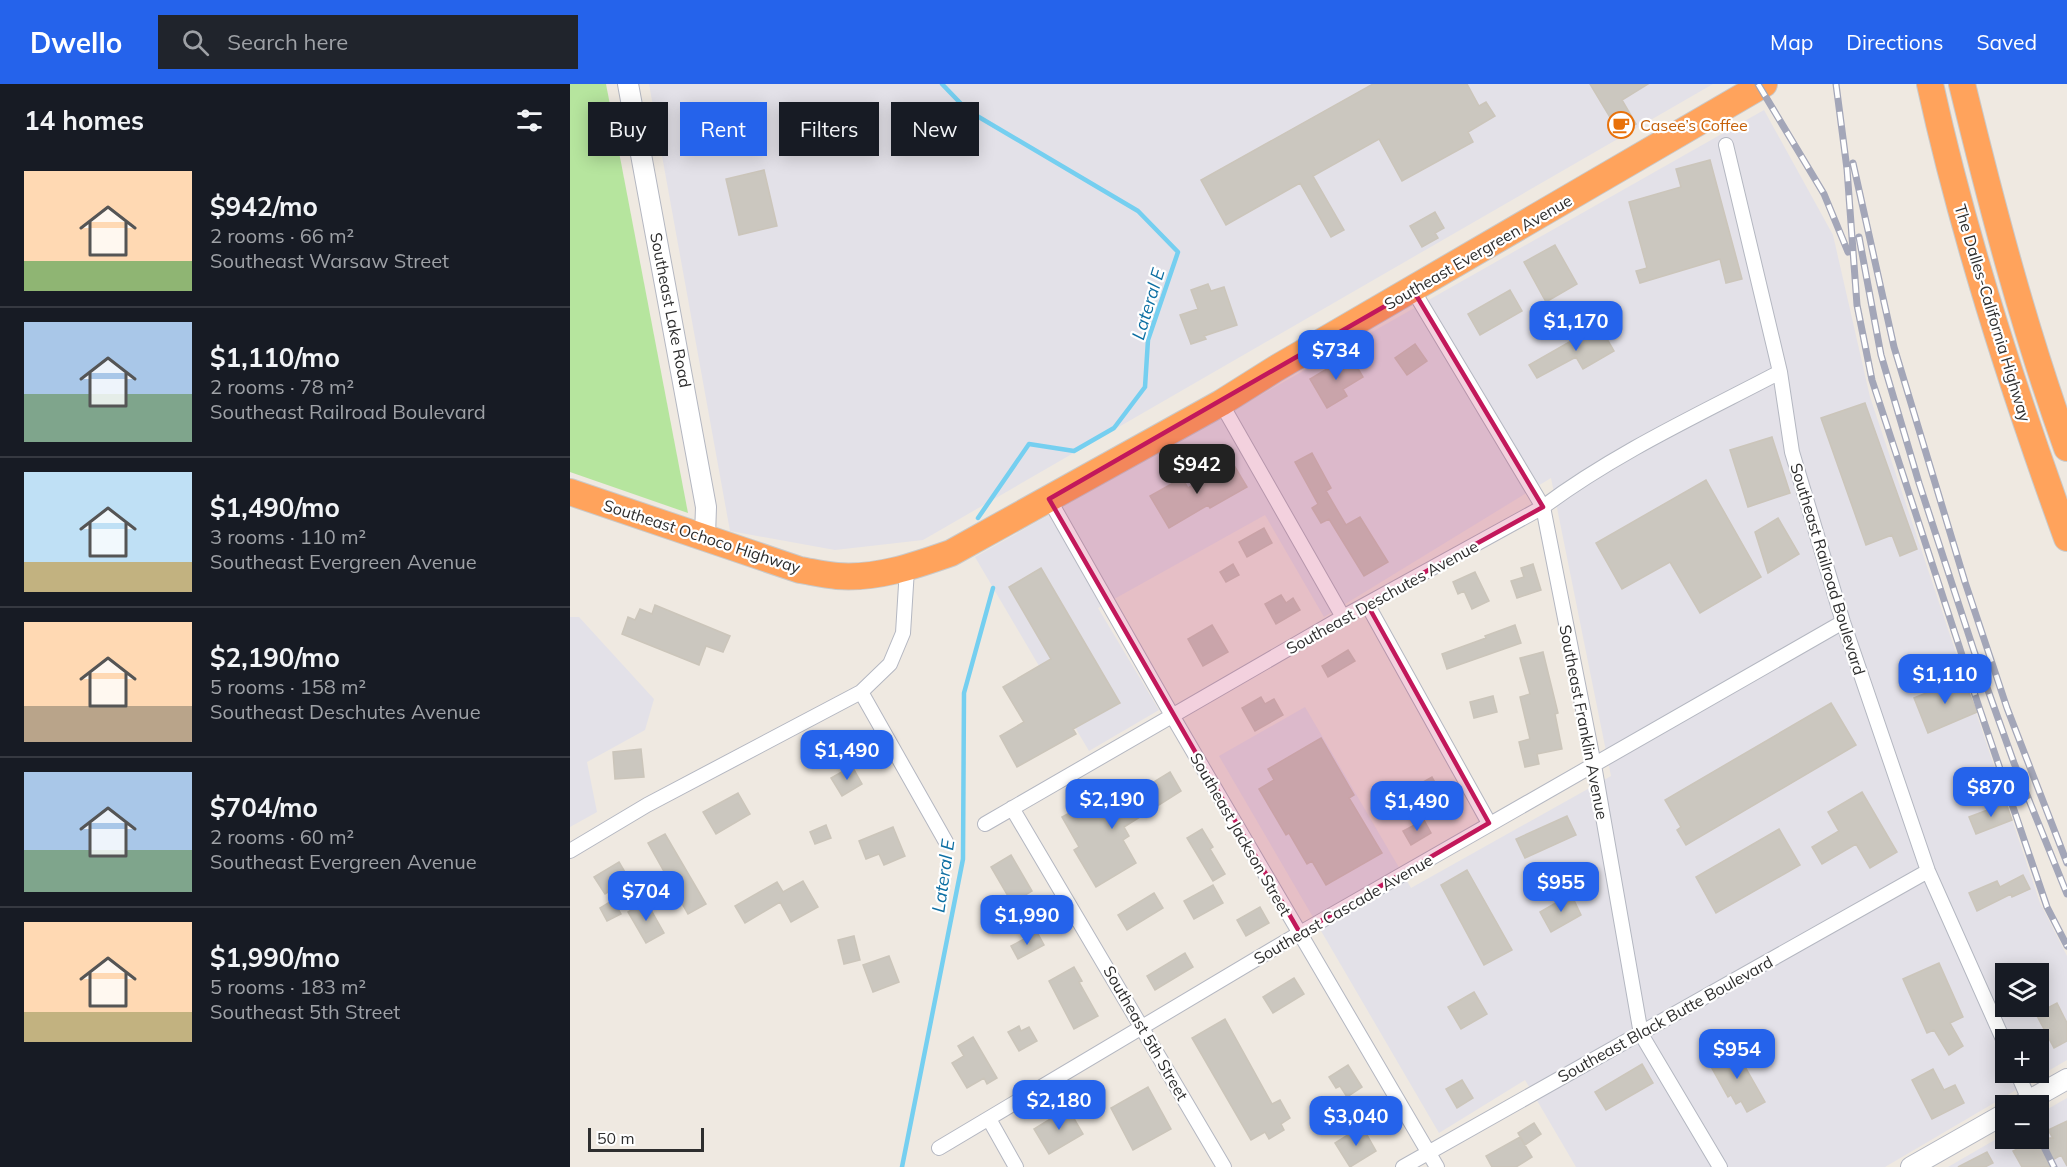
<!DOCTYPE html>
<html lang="en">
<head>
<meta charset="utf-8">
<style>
	:root { --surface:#171b24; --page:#20242c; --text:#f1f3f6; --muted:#9ea1a6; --line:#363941; --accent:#2563eb }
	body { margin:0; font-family:Mulish,sans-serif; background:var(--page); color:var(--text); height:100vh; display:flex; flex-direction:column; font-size:22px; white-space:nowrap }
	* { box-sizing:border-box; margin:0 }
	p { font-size:20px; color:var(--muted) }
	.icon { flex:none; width:33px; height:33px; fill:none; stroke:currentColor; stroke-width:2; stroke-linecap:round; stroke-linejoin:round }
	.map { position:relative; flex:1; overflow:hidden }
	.sheet { display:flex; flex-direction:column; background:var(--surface); width:570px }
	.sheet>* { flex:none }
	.guide { position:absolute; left:18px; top:18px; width:570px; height:54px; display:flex; gap:12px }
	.buttons { position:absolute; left:1425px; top:879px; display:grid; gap:12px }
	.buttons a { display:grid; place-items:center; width:54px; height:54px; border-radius:0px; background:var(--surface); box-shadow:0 3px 15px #0003; font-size:30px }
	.scale { position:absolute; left:18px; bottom:15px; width:116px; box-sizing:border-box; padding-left:6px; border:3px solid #2e2e2e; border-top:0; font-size:16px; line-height:21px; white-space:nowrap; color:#2e2e2e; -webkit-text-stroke:4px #fff; paint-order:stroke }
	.price { position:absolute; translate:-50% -51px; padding:0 14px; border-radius:12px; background:var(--accent); color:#fff; font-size:20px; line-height:39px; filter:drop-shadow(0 2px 3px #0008) }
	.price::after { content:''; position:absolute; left:50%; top:36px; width:18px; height:14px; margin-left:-9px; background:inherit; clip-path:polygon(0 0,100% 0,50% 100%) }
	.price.current { background:#222; color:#fff }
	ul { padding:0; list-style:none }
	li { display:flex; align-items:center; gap:18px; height:150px; padding:0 24px }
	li+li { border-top:2px solid var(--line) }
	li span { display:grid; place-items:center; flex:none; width:168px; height:120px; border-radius:0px; color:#555 }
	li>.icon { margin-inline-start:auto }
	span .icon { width:72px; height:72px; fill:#fffc; stroke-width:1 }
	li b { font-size:26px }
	h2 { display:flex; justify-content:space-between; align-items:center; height:72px; padding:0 24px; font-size:26px }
	.tag { padding:0 21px; border-radius:0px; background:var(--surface); box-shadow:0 3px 15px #0003; font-size:21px; line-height:54px }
	.tag.current { background:var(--accent); color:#fff }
	header { display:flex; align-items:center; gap:36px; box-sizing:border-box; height:84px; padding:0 30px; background:var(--accent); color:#fff }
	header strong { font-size:28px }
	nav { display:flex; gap:33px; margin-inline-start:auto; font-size:21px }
	.search { width:420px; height:54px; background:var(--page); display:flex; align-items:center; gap:15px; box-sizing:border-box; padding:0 21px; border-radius:0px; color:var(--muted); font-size:22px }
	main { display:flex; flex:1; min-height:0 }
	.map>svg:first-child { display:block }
	.industrial { fill:#e3e1e8; fill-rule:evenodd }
	.green { fill:#b6e59e }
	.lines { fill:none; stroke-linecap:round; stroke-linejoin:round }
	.stream { stroke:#75cff0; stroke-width:4.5 }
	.building { fill:#cbc7bf; stroke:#cbc5ba; stroke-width:1.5 }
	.street-casing { stroke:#b4b7c1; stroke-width:16 }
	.secondary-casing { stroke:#b4b7c1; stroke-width:22 }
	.highway-casing { stroke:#c9c9c9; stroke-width:28 }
	.street { stroke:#fff; stroke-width:14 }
	.secondary { stroke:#fff; stroke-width:20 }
	.highway { stroke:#ffa35c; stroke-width:26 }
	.rail-casing { stroke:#a3a6b8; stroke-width:7 }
	.rail { stroke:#fff; stroke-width:4.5; stroke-dasharray:14; stroke-linecap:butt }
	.marked { fill:#c2185b; fill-opacity:0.2; stroke:#c2185b; stroke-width:4.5; stroke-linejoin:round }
	.labels { text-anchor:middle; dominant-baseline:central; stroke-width:4.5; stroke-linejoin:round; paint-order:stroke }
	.food-label { font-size:16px; fill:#c56008; stroke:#fff; text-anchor:start }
	.street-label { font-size:16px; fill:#2e2e2e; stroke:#fff }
	.water-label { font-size:18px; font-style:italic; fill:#0d6fa3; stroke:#fff }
</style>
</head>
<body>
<header>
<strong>Dwello</strong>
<div class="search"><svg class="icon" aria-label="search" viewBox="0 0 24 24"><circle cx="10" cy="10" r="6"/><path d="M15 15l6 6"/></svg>Search here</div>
<nav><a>Map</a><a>Directions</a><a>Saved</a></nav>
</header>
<main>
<section class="sheet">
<h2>14 homes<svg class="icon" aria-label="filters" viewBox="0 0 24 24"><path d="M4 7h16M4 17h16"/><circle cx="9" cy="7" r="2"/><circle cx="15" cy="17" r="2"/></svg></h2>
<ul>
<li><span style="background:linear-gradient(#ffd9b3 75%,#8fb573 0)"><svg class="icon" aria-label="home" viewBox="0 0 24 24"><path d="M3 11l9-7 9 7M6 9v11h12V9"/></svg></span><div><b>$942/mo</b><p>2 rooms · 66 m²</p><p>Southeast Warsaw Street</p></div></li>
<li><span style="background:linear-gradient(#a9c7e8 60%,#7fa58c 0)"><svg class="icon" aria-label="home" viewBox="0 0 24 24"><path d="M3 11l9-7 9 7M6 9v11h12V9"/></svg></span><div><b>$1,110/mo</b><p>2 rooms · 78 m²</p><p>Southeast Railroad Boulevard</p></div></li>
<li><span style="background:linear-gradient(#bfe0f5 75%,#c2b280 0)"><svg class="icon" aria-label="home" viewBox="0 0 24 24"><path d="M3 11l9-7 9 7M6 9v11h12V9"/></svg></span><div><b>$1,490/mo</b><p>3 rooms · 110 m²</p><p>Southeast Evergreen Avenue</p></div></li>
<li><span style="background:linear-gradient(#ffd9b3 70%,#b9a48a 0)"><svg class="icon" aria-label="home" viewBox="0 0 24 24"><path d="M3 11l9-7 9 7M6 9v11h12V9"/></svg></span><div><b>$2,190/mo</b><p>5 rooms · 158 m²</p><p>Southeast Deschutes Avenue</p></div></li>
<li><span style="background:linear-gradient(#a9c7e8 65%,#7fa58c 0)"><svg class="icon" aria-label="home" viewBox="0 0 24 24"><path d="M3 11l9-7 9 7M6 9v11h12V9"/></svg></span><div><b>$704/mo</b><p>2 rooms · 60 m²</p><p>Southeast Evergreen Avenue</p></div></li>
<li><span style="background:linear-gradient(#ffd9b3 75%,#c2b280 0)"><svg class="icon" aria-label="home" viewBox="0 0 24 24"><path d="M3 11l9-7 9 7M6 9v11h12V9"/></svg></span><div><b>$1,990/mo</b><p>5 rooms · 183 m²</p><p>Southeast 5th Street</p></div></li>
</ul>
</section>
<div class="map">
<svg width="1497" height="1083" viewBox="0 0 1497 1083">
	<rect width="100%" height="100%" fill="#efe9e1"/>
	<path class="industrial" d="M79 0H1143L353 456 265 466 160 447Z
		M1194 26 1263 151 1300 313 1470 819 1497 872V976L1315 1083H1006L955 996 869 1049 649 672 735 623 841 804 1041 692 981 394 754 533 695 431 528 524 589 626 519 667 405 473ZM1436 890H1468V922H1436ZM1436 956H1468V988H1436Z
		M0 533H9L84 615 75 646 17 678 27 728 0 743Z
		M1497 1014V1083H1378L1435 1050 1436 1054H1468L1469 1030Z"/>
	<path class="green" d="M0 0H36L118 429 0 388Z"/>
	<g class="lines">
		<path class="stream" d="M372 0 397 26 568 127 608 168 578 256 575 303 544 344 504 367 459 360 408 434
			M332 1083 393 775 394 609 423 504"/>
	</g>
	<path class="building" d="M803 0H897L909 22 916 18 925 32 898 48 903 58 832 97 809 55 743 92 774 146 761 153 730 99 656 141 631 96Z
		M1020 0H1078L1052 16 1066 40 1050 50Z
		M1140 76 1172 195 1156 199 1150 175 1070 199 1066 187 1077 184 1059 118 1111 103 1106 85Z
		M194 86 207 142 169 151 156 95Z
		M865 128 874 144 865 149 868 154 852 163 840 142Z
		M985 161 1007 200 976 218 954 178Z
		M638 200 641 207 654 203 667 241 634 252 636 255 621 260 610 231 628 225 621 206Z
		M940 206 952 227 910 251 898 230Z
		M1029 241 1044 267 1013 285 1006 273 967 294 959 281Z
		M845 260 857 277 837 291 825 274Z
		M780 271 793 293 773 305 777 312 757 324 740 295Z
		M1295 319 1347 465 1330 472 1322 451 1296 461 1251 334Z
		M1202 353 1220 409 1178 423 1160 366Z
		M742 369 761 404 756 407 776 441 790 433 818 478 794 492 759 435 751 439 742 424 748 420 725 378Z
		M662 378 677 403 640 424 638 421 599 444 580 412 612 394 618 404Z
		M1136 396 1191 493 1130 529 1100 478 1052 505 1026 459Z
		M1208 434 1229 470 1198 489 1185 448Z
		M694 444 702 459 677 473 669 458Z
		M663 480 669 491 656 498 650 488Z
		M963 480 971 506 947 514 941 497 954 493 951 484Z
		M471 484 550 619 503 645 506 650 447 683 430 652 454 638 433 603 481 575 439 503Z
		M905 488 919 517 902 525 894 507 888 510 883 498Z
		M711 511 716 519 723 514 730 526 706 540 695 520Z
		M85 521 160 552 153 568 136 562 129 581 52 550 58 533 65 536 70 525 82 530Z
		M642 541 658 568 633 582 618 555Z
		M945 541 951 559 877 585 872 570 916 554 915 552Z
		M778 566 785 577 758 593 752 582Z
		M973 568 988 629 985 630 992 665 967 670 969 680 955 683 949 658 960 655 950 613 960 610 950 574Z
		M1393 594 1407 628 1358 649 1344 614Z
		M923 612 927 628 904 634 900 618Z
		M691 613 695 620 704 615 713 631 685 647 672 624Z
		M1261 619 1286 661 1116 761 1107 746 1111 743 1095 716Z
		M751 654 784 711 779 714 812 769 756 801 742 777 737 780 719 749 716 751 689 705 704 696 698 685Z
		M71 665 74 693 45 695 43 668Z
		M282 682 292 700 272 712 261 694Z
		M600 688 611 707 554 743 559 752 553 756 566 779 526 803 504 766 509 763 492 733 534 710 543 727 584 703 582 699Z
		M862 693 873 713 847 727 837 707Z
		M1292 708 1327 768 1300 784 1286 760 1252 780 1242 763 1269 747 1258 728Z
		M168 709 180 730 146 750 133 728Z
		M1436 719 1442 736 1406 750 1399 733Z
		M997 732 1006 751 955 774 946 755Z
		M854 736 861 749 841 761 833 747Z
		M256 741 261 754 245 760 240 748Z
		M323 743 335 772 314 781 309 770 296 775 289 757Z
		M632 745 643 763 640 765 655 790 643 797 617 754Z
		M1209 745 1230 781 1146 829 1126 793Z
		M95 750 136 820 118 830 78 759Z
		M441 771 462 807 442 819 421 783Z
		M49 778 59 795 35 810 24 793Z
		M897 786 942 866 914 881 871 801Z
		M1453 791 1460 805 1442 813 1441 810 1407 827 1399 809 1427 797 1430 803Z
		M233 797 248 823 221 838 210 818 175 839 165 822 207 798 213 808Z
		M643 801 653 819 624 835 614 817Z
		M584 809 593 824 557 846 548 831Z
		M1001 810 1011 831 981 848 970 828Z
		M43 816 51 830 37 837 30 824Z
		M76 817 94 849 76 859 58 828Z
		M690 823 699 839 676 852 667 836Z
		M467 848 474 861 448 875 441 862Z
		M284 852 290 876 274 880 268 856Z
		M615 869 623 883 585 906 577 892Z
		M319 872 329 898 303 908 293 881Z
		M1369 879 1393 933 1380 939 1393 962 1379 971 1364 946 1357 949 1333 895Z
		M504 883 512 897 509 898 528 932 504 945 479 897Z
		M724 894 734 910 703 929 693 913Z
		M904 908 917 930 891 945 878 923Z
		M1487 919 1497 939V957L1484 964 1466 930Z
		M655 935 702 1020 710 1016 720 1034 711 1040 714 1046 699 1055 695 1048 681 1056 622 954Z
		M449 942 451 947 459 943 467 957 449 967 438 948Z
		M403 953 427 994 417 1000 414 994 397 1004 382 979 394 972 388 962Z
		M1165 965 1195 1018 1177 1028 1171 1017 1166 1020 1161 1011 1158 1013 1139 979Z
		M1072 980 1083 999 1036 1026 1025 1008Z
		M778 981 792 1003 777 1013 770 1002 766 1004 759 993Z
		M1363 985 1374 1006 1385 1001 1394 1019 1362 1035 1342 996Z
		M892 996 903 1014 887 1024 876 1005Z
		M578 1003 601 1045 563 1066 541 1024Z
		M498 1024 513 1050 479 1070 464 1045Z
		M1497 1037V1082L1491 1071 1479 1078 1481 1083H1452L1443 1067 1451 1063 1446 1054H1483L1478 1046Z
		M964 1039 971 1050 955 1061 948 1049Z
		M792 1042 806 1067 780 1083 765 1059Z
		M950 1053 962 1073 946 1083H922L916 1072Z
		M1417 1068 1423 1079 1415 1083H1388Z"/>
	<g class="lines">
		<defs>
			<path id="street" d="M1156 61 1210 288 1222 368 1273 538 1358 787 1436 962
				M843 206 973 423 1024 681 1071 950 1150 1083
				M651 319 773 533
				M479 415 603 633 867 1083
				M797 520 919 739
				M291 608 376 758
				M442 724 654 1083
				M415 740 773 533 973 423C1045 369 1130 330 1210 288
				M0 767 77 721 291 608 320 580 333 549 337 485
				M1447 988 1459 1016
				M419 1035 446 1083
				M369 1064 730 849 1273 538
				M833 1083 1358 787"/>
			<path id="secondary" d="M58 0 136 423 135 452
				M1449 1022 1497 995
				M1341 1083 1436 1029"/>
			<path id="highway" d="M1360 0C1394 155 1443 306 1497 454
				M1392 0C1422 123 1454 245 1497 364
				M0 408 230 486C242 488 255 491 267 492 307 495 344 482 381 469L651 319 705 285 1194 0"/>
		</defs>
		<use href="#street" class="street-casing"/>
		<use href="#secondary" class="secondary-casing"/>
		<use href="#highway" class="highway-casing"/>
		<use href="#street" class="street"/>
		<use href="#secondary" class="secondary"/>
		<use href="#highway" class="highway"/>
		<defs>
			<path id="rail" d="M1188 0 1254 110 1278 168
				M1266 0 1277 85 1287 221 1302 296 1409 623 1477 823 1497 862
				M1283 79 1324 263 1395 498 1437 624 1497 779
				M1289 153 1311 271 1349 399 1404 567 1444 679 1497 810
				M1468 1051 1484 1083"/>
		</defs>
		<use href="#rail" class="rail-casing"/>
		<use href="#rail" class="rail"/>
	</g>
	<path class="marked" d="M843 206 973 423 797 520 919 739 730 849 479 415Z"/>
	<defs>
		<symbol id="cafe-ring" viewBox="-11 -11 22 22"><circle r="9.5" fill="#fff" stroke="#e8710a" stroke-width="1.5"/><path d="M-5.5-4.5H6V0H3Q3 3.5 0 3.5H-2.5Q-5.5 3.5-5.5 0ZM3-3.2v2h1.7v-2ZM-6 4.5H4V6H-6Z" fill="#e8710a"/></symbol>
	</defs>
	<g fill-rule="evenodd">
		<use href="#cafe-ring" x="1036" y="26" width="30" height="30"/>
	</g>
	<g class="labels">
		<g class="food-label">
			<text x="1070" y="41">Casee’s Coffee</text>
		</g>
		<g class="street-label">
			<text transform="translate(908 168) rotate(-30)">Southeast Evergreen Avenue</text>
			<text transform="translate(101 226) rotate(79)">Southeast Lake Road</text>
			<text transform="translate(1423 229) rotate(73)">The Dalles-California Highway</text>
			<text transform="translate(132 452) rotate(18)">Southeast Ochoco Highway</text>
			<text transform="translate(1258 485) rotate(73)">Southeast Railroad Boulevard</text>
			<text transform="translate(812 513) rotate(-29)">Southeast Deschutes Avenue</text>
			<text transform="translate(1014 638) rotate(79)">Southeast Franklin Avenue</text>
			<text transform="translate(671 750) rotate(60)">Southeast Jackson Street</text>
			<text transform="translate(773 825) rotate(-30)">Southeast Cascade Avenue</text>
			<text transform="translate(1095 935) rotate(-29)">Southeast Black Butte Boulevard</text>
			<text transform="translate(576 949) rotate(60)">Southeast 5th Street</text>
		</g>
		<g class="water-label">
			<text transform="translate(578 220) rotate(-73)">Lateral E</text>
			<text transform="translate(373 792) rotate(-82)">Lateral E</text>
		</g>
	</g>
</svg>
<div class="buttons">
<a><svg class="icon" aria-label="layers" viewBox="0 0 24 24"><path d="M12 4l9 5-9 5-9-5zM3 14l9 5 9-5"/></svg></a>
<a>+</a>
<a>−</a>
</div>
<div class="scale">50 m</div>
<b class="price" style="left:1006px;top:268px">$1,170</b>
<b class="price" style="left:766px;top:297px">$734</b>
<b class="price current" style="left:627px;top:411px">$942</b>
<b class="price" style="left:1375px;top:621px">$1,110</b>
<b class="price" style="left:277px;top:697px">$1,490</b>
<b class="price" style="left:1421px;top:734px">$870</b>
<b class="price" style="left:542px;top:746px">$2,190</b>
<b class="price" style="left:847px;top:748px">$1,490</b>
<b class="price" style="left:991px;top:829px">$955</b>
<b class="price" style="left:76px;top:838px">$704</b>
<b class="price" style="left:457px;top:862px">$1,990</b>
<b class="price" style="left:1167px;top:996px">$954</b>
<b class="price" style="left:489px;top:1047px">$2,180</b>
<b class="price" style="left:786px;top:1063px">$3,040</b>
<div class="guide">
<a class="tag">Buy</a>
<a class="tag current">Rent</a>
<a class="tag">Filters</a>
<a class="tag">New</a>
</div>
</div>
</main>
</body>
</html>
